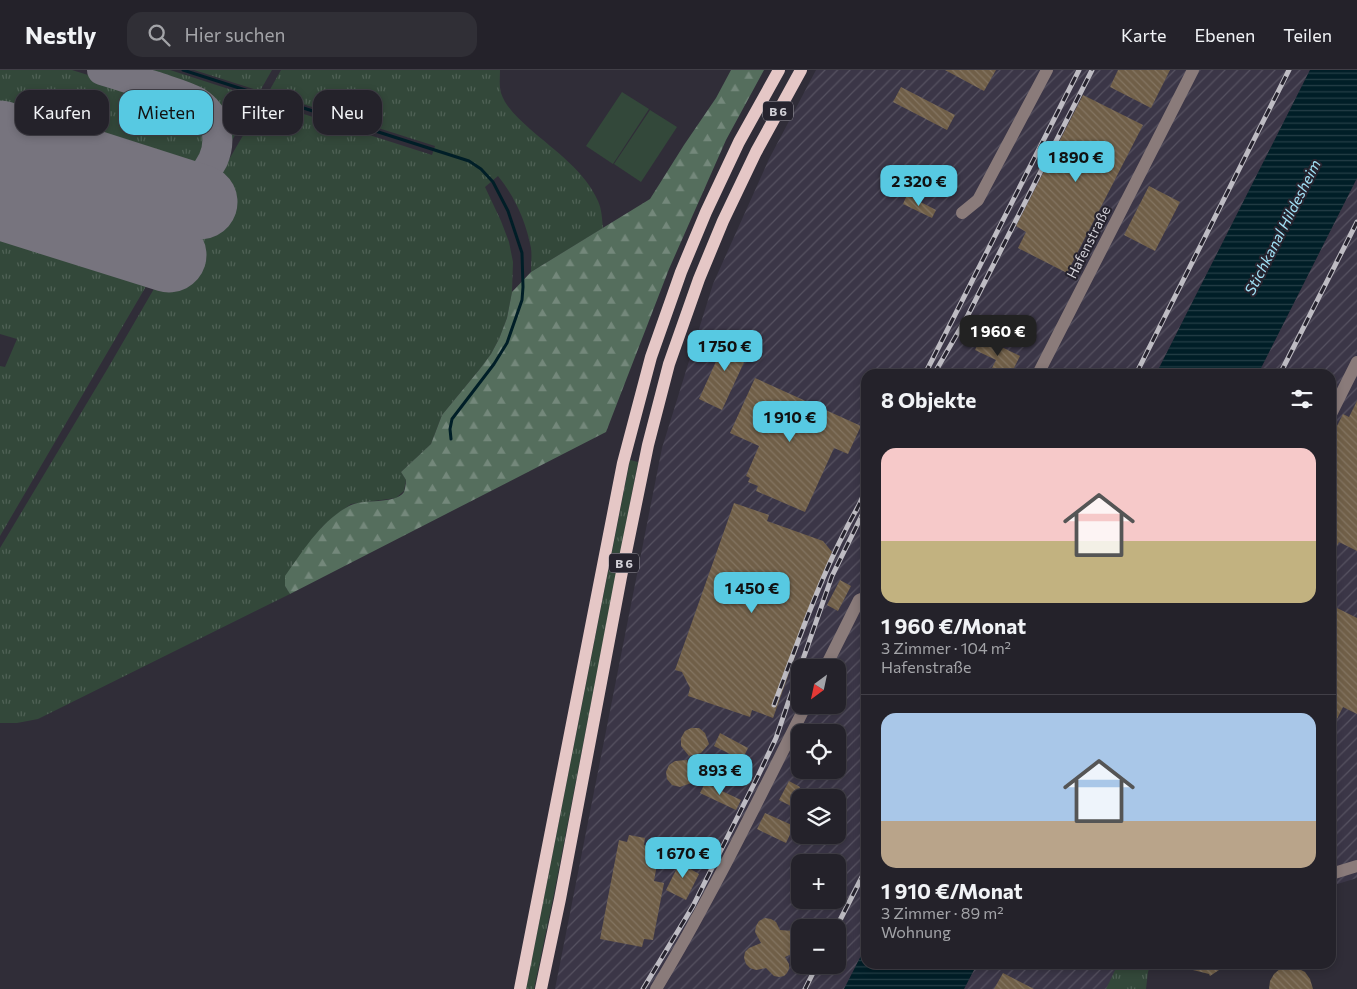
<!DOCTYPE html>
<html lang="de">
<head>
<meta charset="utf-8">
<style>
	:root { --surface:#24222a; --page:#302f36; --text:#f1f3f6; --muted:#a3a4a8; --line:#413f47; --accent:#57c9e2 }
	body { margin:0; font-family:Commissioner,sans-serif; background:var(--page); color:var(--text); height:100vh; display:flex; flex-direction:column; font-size:19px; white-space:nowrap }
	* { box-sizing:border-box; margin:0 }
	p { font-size:16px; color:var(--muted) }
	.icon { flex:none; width:28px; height:28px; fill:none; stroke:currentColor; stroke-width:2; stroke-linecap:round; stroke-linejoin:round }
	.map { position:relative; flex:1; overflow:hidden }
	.side { position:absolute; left:861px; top:299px; width:475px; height:600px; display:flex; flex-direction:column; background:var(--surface); border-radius:15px; box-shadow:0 2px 8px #0003,0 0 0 1px var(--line) }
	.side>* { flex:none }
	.top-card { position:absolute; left:15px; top:20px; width:475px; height:45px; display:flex; gap:10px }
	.needle { width:32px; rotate:213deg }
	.tools { position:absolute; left:791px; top:589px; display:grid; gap:10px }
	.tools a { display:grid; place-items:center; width:55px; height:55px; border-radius:10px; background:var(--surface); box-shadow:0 2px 8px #0003,0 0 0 1px var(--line); font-size:25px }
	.price { position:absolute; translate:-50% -42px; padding:0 11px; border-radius:10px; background:var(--accent); color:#111; font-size:16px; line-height:32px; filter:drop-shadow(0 1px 2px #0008) }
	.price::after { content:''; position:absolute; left:50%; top:30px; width:15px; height:11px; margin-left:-8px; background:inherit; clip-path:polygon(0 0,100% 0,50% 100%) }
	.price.on { background:#222; color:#fff }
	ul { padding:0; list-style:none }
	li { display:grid; align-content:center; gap:10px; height:265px; padding:0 20px }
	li+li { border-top:1px solid var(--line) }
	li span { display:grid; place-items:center; height:155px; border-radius:15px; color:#555 }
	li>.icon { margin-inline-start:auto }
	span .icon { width:90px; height:90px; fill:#fffc; stroke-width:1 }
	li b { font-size:21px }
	h2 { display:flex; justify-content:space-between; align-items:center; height:60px; padding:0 20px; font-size:21px }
	.tag { padding:0 18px; border-radius:15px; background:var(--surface); box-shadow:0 2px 8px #0003,0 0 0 1px var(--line); font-size:18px; line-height:45px }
	.tag.on { background:var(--accent); color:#111 }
	header { display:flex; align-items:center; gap:30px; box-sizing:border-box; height:70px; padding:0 25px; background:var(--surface); border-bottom:1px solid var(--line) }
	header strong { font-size:24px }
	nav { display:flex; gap:28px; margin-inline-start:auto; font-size:18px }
	.search { width:350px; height:45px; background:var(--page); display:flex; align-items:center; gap:12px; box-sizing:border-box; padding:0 18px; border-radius:15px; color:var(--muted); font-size:19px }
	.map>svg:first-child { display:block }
	.industrial { fill:url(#industrial-furrows); fill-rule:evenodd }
	.grass { fill:url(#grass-tufts) }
	.forest { fill:url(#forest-firs) }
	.garden { fill:#33483a }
	.water { fill:url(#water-rules) }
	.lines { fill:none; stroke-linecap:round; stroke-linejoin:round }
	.stream { stroke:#001e27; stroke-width:3 }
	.taxiway { stroke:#77747e; stroke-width:30 }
	.runway { stroke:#77747e; stroke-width:75 }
	.building { fill:url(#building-back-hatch) }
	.minor { stroke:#8a7b7a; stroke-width:12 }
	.major { stroke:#e5c7c6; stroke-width:12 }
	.rail-casing { stroke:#bebcc3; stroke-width:5 }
	.rail { stroke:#26232e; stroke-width:3; stroke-dasharray:9; stroke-linecap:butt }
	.labels { text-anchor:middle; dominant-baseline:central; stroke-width:4; stroke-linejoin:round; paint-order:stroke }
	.shield { fill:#26232e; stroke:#a09ea6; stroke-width:1 }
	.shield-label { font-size:12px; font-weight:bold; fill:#d4d2d9 }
	.street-label { font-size:14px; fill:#d4d2d9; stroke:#26232e }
	.water-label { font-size:15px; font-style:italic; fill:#a1e0f5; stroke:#26232e }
</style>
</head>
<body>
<header>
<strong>Nestly</strong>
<div class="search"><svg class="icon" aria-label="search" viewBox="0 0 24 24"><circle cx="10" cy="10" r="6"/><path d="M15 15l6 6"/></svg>Hier suchen</div>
<nav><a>Karte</a><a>Ebenen</a><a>Teilen</a></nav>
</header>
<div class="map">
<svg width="1357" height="919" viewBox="0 0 1357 919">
	<defs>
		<pattern id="industrial-furrows" width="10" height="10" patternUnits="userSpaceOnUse" patternTransform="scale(1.25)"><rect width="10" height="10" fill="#3b3647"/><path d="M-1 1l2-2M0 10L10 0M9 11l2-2" fill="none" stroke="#565261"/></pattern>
		<pattern id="grass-tufts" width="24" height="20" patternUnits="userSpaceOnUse" patternTransform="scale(1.25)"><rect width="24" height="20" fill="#33483a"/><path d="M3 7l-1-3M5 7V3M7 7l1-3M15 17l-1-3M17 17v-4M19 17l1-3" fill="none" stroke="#506256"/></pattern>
		<pattern id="forest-firs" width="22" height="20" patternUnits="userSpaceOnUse" patternTransform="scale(1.25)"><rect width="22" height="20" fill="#556e5d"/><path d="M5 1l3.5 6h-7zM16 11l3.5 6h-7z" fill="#74887b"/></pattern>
		<pattern id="water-rules" width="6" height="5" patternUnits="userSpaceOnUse" patternTransform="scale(1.25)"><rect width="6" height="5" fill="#001e27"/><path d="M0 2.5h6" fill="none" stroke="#243e46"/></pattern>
		<pattern id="building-back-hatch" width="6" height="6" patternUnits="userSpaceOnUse" patternTransform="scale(1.25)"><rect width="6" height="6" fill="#705f48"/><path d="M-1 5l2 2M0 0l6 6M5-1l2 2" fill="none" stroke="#847562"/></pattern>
	</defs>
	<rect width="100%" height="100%" fill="#302d38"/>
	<path class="industrial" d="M816 0H1310L1156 304H866V876L844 919H555L662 378 713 214 769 89ZM800 598H838V635H800ZM800 662H838V700H800ZM800 728H838V765H800ZM800 792H838V830H800ZM800 858H838V895H800Z
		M1357 108V808L1331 816V304H1258Z
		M977 894H1147L1142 919H964Z"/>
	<path class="grass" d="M0 0H72L187 36C218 53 216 93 183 106L0 48Z
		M129 0H170L257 28 227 79C228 53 219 36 197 21Z
		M194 0H272L260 21Z
		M281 0H500C500 7 499 16 501 23 506 38 519 49 530 59 554 80 585 101 598 131 602 140 602 149 603 158L531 202C531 194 532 186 531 178 526 152 515 127 498 106L485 117 501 151 509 172 513 192 512 222 507 248 499 269 491 284 479 300 442 345 431 374 401 402 406 410 404 421 396 428 351 434 336 445 322 457 285 516 290 524 38 649 17 653H0V478L108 298 263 31 432 85 435 76 268 23Z
		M0 89 186 148 0 466V296L5 297 17 269 0 264Z
		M630 390 638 392 554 824 534 919H526Z
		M1118 894H1151L1148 902 1146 919H1106Z"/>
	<path class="forest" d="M731 0H764L726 70 669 199 606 362 290 524 285 516V506C303 481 321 451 349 436 363 428 395 435 404 422 405 419 406 414 406 410L401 402 431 374 442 345 479 300 491 284 499 269 507 248 512 222 531 202 650 129 684 75 716 28Z"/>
	<path class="garden" d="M622 22 649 39 613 94 586 76Z
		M650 40 677 57 641 112 614 94Z"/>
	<path class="water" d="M1310 0H1357V108L1258 304H1156Z
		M866 876V894H977L964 919H844Z"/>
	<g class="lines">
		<path class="stream" d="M183 0 258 24
			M266 26 469 91 481 99 493 112 508 141 522 183 523 217 522 230 507 273 494 294 452 349 450 359 451 369"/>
		<path class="taxiway" d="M102 0C119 5 136 11 154 16 168 21 184 25 197 32 217 45 222 70 213 90L160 182
			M167 121C182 119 195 112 206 101"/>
		<path class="runway" d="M0 68 200 132
			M0 132 169 185"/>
	</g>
	<path class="building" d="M945 0H996L984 21Z
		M1118 0H1170L1151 38 1110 17Z
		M901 17 955 45 947 60 893 32Z
		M1083 25 1143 55 1067 203 1018 178 1026 162 1016 156Z
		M1149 116 1180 132 1155 181 1124 165Z
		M907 125 936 140 932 148 903 134Z
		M728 265 752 275 722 340 699 329Z
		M981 267 1020 286 1011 304H989L996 290 975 280Z
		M755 308 861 356 848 384 834 378 805 442 756 421 758 416 748 412 750 408 746 406 759 376 730 363Z
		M1357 331V481L1339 472 1331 487V368L1343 344 1349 347Z
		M734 433 769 445 767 451 823 471 832 482 773 648 752 640 750 647 688 626 690 618 682 602 675 600Z
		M840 510 851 516 838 541 827 535Z
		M1337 538 1357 548V644L1343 637 1331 661V549Z
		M691 658H699L705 663 709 674 701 683 689 686 681 676V668L685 661Z
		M720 663 748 678 742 690 714 676Z
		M687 690 692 701 691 713 680 717 672 715 667 709 666 702 669 695 675 691Z
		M789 711 800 717 795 727 800 729V733L797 739 779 730Z
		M705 713 741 730 736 740 700 723Z
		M765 743 794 756 786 773 757 759Z
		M629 765 645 768 644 775 660 778 654 811 664 813 653 870 644 869 642 877 600 869 619 770 627 772Z
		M685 782 693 786 687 797 699 804 686 830 666 820Z
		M765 848 771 849 776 852 780 860 793 861 799 864 800 867V877L798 881 785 887 789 894V899L787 903 784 906 779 907 774 906 766 898 756 900 750 898 746 894 744 888 745 882 749 878 761 873 755 862 756 856 759 851Z
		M1182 894H1228L1210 906 1209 904 1181 897Z
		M1289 896 1297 898 1305 902 1310 909 1313 919H1269L1270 911 1274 904 1281 898Z
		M1003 903 1034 919H994Z"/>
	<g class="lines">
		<path class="minor" d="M962 143 978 130 1047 0
			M1038 304 1193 0
			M1331 344 1357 292
			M825 598 859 530 866 527
			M1331 804 1357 796
			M656 919C711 828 758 730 806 635"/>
		<path class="major" d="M520 919 623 393 651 287 681 202 706 142 739 72 779 0
			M541 919 560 829 621 507 648 375 669 294 699 209 723 151 756 82 801 0"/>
		<defs>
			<path id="rail" d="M925 304 1079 0
				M934 304 968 245 1092 0
				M1136 304 1289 0
				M1280 304 1357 152
				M856 441 866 420
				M800 598 832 506 866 437
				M774 635C800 567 823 498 859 435
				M836 858 866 799
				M643 919 693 836 758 706 776 668 800 598
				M805 919 817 895"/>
		</defs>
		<use href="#rail" class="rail-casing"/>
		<use href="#rail" class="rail"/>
	</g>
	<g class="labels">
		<g class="shield">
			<rect x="763" y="31.5" width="30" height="19" rx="4"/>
			<rect x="609" y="483.5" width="30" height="19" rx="4"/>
		</g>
		<g class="shield-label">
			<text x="778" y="41">B 6</text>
			<text x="624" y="493">B 6</text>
		</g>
		<g class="street-label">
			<text transform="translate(1088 172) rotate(-63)">Hafenstraße</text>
		</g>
		<g class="water-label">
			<text transform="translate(1282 157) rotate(-63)">Stichkanal Hildesheim</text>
		</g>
	</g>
</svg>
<div class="tools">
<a><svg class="needle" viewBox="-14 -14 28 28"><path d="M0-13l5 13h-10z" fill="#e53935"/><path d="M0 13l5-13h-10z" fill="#a3a4a8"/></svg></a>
<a><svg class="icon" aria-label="locate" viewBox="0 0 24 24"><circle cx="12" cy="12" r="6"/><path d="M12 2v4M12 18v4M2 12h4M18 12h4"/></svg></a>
<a><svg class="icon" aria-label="layers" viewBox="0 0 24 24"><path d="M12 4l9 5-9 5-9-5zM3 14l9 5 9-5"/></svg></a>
<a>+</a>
<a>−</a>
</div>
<b class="price" style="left:1076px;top:113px">1 890 €</b>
<b class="price" style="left:919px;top:137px">2 320 €</b>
<b class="price on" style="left:998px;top:287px">1 960 €</b>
<b class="price" style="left:725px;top:302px">1 750 €</b>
<b class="price" style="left:790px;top:373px">1 910 €</b>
<b class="price" style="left:752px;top:544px">1 450 €</b>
<b class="price" style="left:720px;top:726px">893 €</b>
<b class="price" style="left:683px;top:809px">1 670 €</b>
<div class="top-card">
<a class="tag">Kaufen</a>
<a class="tag on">Mieten</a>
<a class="tag">Filter</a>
<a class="tag">Neu</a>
</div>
<section class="side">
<h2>8 Objekte<svg class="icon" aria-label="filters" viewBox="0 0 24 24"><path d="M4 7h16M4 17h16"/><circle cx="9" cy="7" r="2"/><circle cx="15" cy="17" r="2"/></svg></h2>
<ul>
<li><span style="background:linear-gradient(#f6c9c9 60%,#c2b280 0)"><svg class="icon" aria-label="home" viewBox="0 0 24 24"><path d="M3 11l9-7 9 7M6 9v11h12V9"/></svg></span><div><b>1 960 €/Monat</b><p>3 Zimmer · 104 m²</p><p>Hafenstraße</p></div></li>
<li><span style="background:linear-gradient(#a9c7e8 70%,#b9a48a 0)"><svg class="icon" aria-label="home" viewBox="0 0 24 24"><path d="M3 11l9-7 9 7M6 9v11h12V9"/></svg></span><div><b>1 910 €/Monat</b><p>3 Zimmer · 89 m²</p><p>Wohnung</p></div></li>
</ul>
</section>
</div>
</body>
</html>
